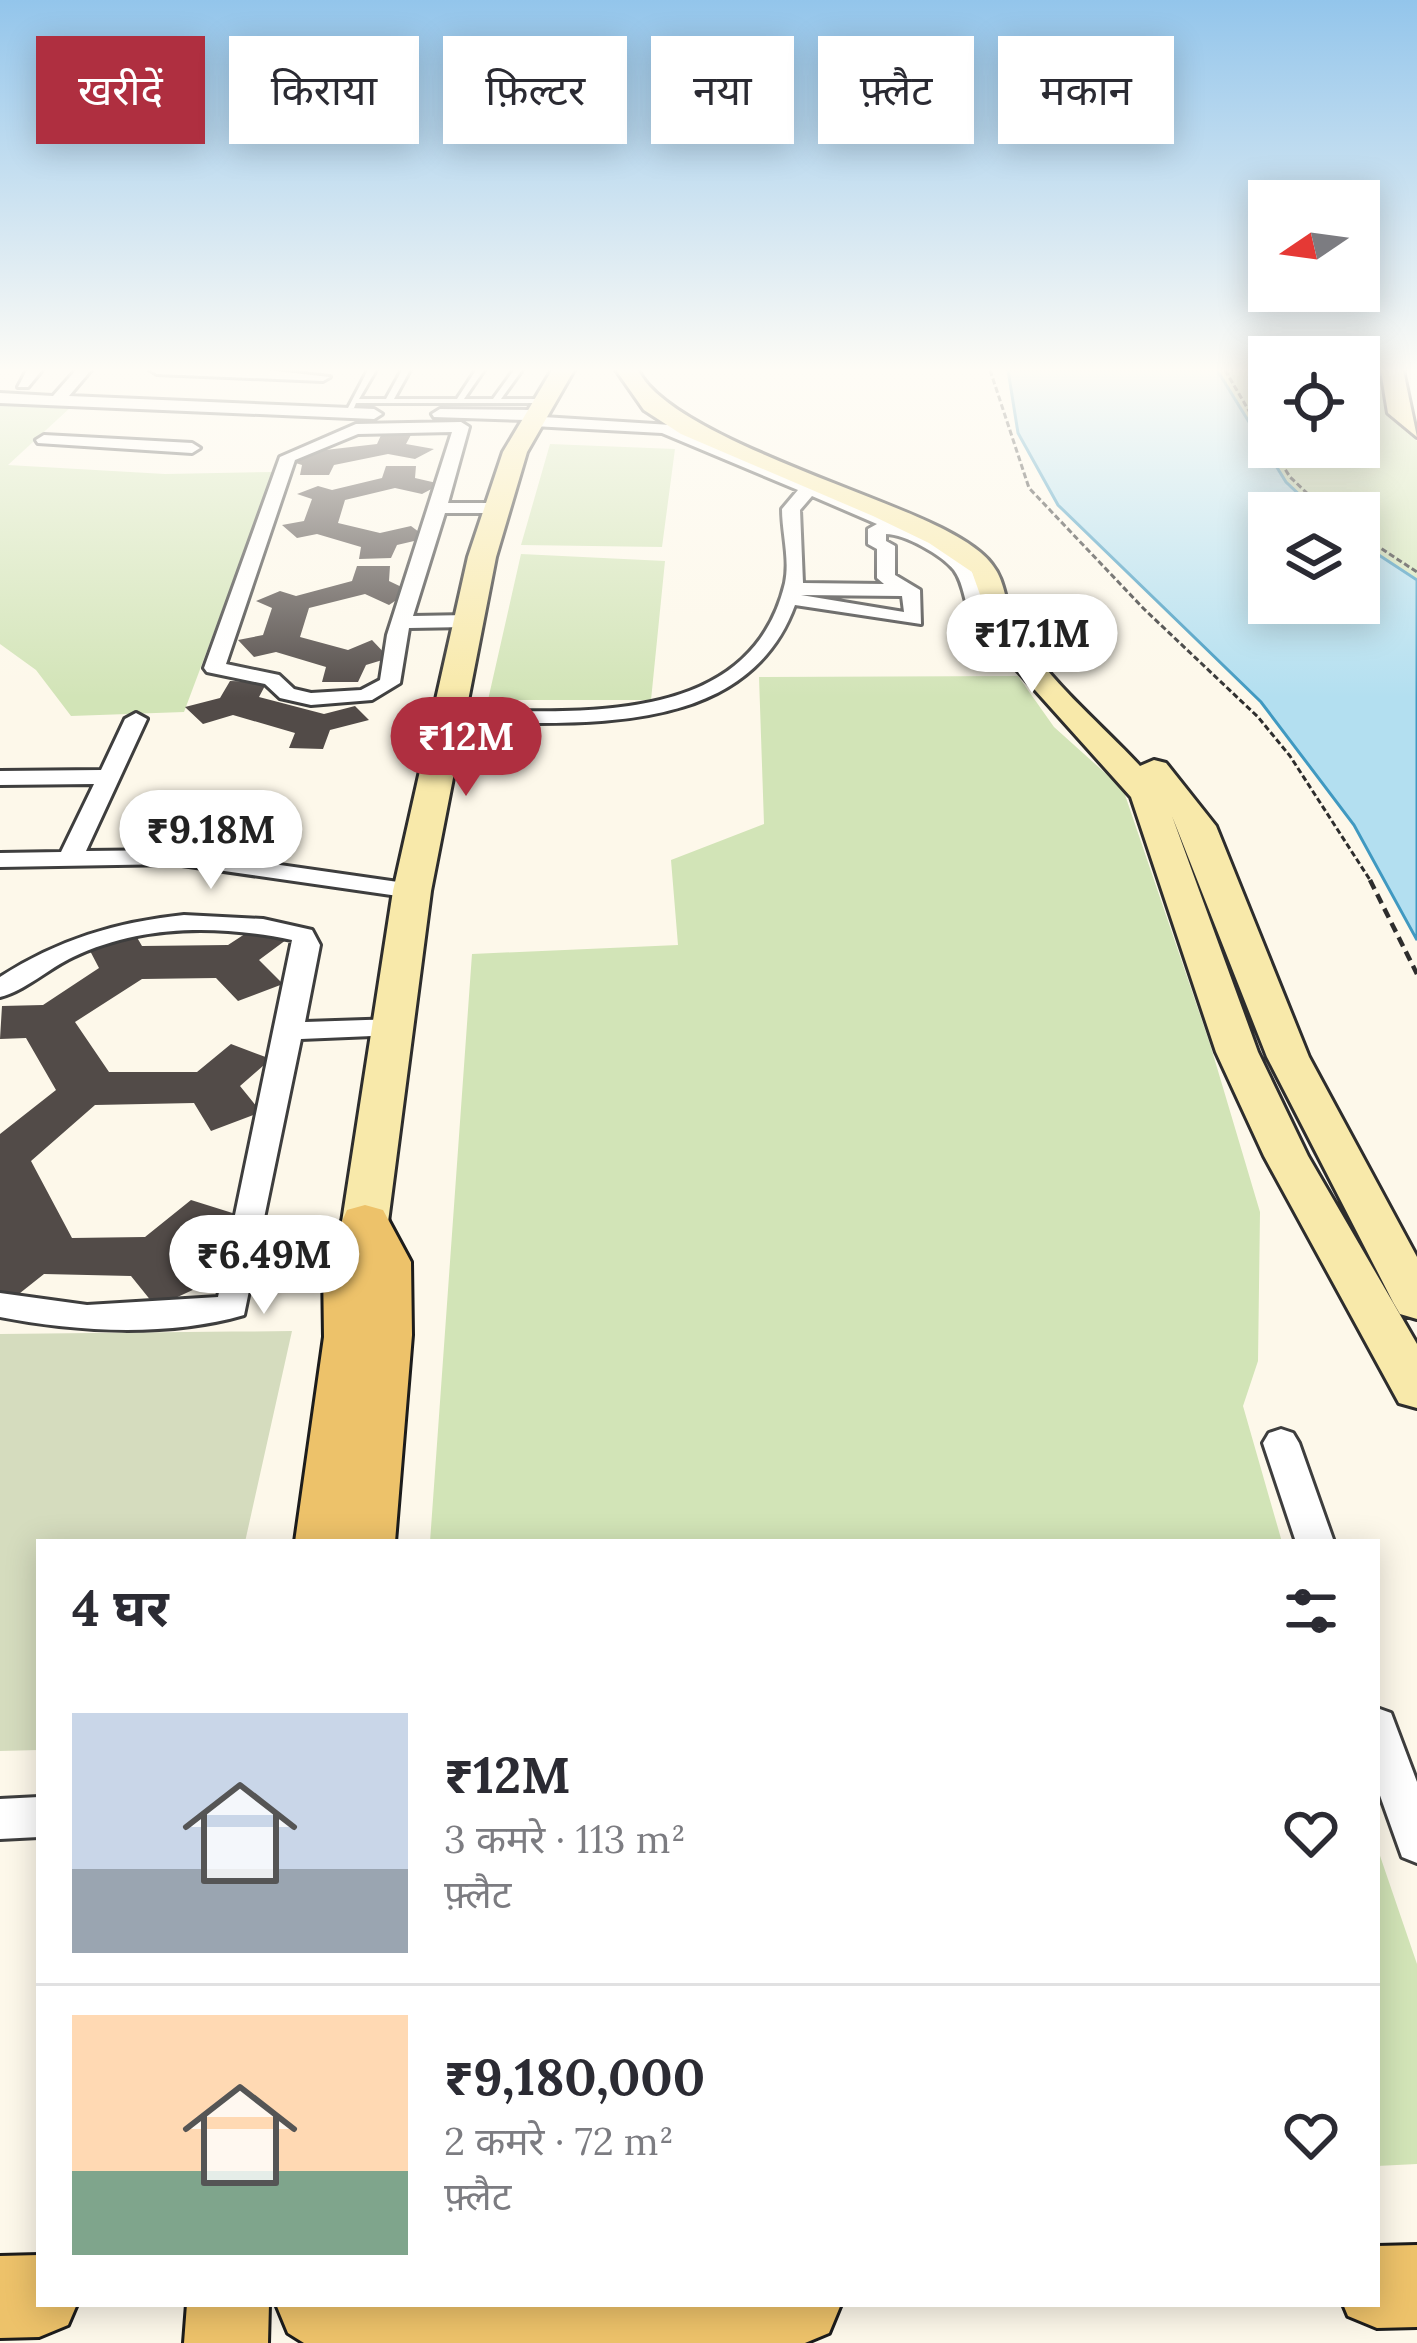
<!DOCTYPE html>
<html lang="hi">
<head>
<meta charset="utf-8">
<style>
	:root { --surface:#fff; --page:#f7f7f7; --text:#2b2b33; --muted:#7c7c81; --line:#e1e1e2; --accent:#af2f40 }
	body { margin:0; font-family:Lora,"Noto Sans Devanagari",serif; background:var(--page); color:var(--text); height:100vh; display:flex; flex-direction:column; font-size:45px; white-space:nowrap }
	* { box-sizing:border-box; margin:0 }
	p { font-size:39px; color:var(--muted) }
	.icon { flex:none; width:66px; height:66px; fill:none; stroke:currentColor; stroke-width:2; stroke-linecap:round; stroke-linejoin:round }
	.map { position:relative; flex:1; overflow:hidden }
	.panel { position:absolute; left:36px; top:1539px; width:1344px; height:768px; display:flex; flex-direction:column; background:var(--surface); border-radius:0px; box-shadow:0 6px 30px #0003 }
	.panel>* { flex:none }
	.guide { position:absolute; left:36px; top:36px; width:1347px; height:108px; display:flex; gap:24px }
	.needle { width:78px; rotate:257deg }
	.tools { position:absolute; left:1248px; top:180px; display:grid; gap:24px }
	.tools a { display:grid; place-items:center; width:132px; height:132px; border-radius:0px; background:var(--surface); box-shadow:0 6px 30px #0003; font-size:60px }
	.price { position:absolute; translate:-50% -102px; padding:0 27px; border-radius:42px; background:#fff; color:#222; font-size:39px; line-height:78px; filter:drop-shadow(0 3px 6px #0008) }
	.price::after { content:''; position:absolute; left:50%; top:72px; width:36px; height:27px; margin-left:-18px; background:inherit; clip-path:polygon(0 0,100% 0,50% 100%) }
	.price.active { background:var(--accent); color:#fff }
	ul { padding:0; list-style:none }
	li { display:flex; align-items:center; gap:36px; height:300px; padding:0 36px }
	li+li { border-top:3px solid var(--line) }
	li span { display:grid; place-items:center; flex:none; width:336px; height:240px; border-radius:0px; color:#555 }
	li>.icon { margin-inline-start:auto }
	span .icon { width:144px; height:144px; fill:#fffc; stroke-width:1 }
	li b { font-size:51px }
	h2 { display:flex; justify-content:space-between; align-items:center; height:144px; padding:0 36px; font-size:51px }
	.tag { padding:0 42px; border-radius:0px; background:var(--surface); box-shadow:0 6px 30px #0003; font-size:42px; line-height:108px }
	.tag.active { background:var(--accent); color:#fff }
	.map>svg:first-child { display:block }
	.green { fill:#d2e4b7 }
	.cemetery { fill:#d5dcbe }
	.water { fill:#b3dff0; stroke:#4099c1; stroke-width:3 }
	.building { fill:#524b48 }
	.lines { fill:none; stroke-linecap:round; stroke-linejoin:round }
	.lane-casing { stroke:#3e3e3e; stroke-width:6 }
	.street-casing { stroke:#3e3e3e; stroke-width:6 }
	.secondary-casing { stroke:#2d2d2d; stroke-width:6 }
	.primary-casing { stroke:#1c1c1c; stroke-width:6 }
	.path-far1 { stroke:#2d2d2d; stroke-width:3; stroke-dasharray:6 3; stroke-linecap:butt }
	.path { stroke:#2d2d2d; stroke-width:4.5; stroke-dasharray:10 6; stroke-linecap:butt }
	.lane { fill:#fff; fill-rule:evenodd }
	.street { fill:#fff; fill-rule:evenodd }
	.secondary { fill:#f8e9aa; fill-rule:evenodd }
	.primary { fill:#edc26a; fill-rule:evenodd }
</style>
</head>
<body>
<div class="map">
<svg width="1417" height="2343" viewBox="0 0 1417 2343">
	<rect width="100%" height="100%" fill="#fdf8ea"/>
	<path class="green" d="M1217 370H1269V447H1359V370H1372L1390 413 1417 441V580L1359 542V513H1319L1286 482Z
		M0 404 71 407 8 465 165 474 274 472 184 712 71 716 36 670 0 644Z
		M550 444 675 449 662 547 521 545Z
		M521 554 665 561 651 700H488Z
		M1018 676 1054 727 1123 789 1210 1044 1260 1212 1258 1361 1243 1406 1282 1542H430L472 954 678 945 671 860 764 824 759 677Z
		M1377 1847 1417 1964V2164L1377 2166Z"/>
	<path class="cemetery" d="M292 1331 245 1542H39V1750L0 1751V1334Z"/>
	<path class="water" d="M1008 370H1217L1286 482 1319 513H1269V603H1359V542L1417 580V940L1354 825 1261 702 1058 505 1018 433Z"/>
	<path class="building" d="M382 433H412L406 444 434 449 415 459 388 454 334 465 329 475H300L302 465 289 461 308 452 377 444Z
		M1359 443 1373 453 1336 456 1324 447Z
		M386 466H416L415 478 441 484 422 494 395 488 345 500 338 523 380 533 411 526 427 538 397 545 391 558 359 559 361 547 317 534 297 538 282 525 304 521 312 499 297 494 318 486 332 490 382 478Z
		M357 566H390L389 581 410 591 389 605 365 594 309 608 300 637 348 650 372 640 389 658 366 665 358 682H322L326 667 276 652 254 657 238 640 263 635 272 608 256 601 280 591 296 596 352 581Z
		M230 681 267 682 259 697 324 714 355 706 369 720 330 730 323 749 289 748 295 733 233 715 203 724 185 707 220 698Z
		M257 926 290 937 259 960 283 984 238 1001 216 978 142 979 75 1022 109 1072H197L231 1044 271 1059 240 1086 261 1112 211 1131 194 1103 95 1105 31 1161 72 1238 145 1237 191 1200 242 1216 194 1260 212 1281 156 1307 131 1276 44 1274 10 1301 0 1296V1134L56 1090 26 1038 0 1039 2 1006 43 1005 99 968 88 947 135 934 142 946 228 945Z"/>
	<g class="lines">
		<defs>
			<path id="lane" d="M368 370H376L359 399H386L402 370H410L394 399H457L476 370H484L464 399H493L514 370H522L501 399H544L548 401 544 403H356L354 408H348Z"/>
			<path id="street" d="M27 370H42L28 387H18Z
				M76 370H91L69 396 374 409 382 414 374 419 0 403V393L53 396Z
				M150 370H267L330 377 323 381 157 374Z
				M440 409 536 410 543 417 671 425 910 525 969 563 997 633 987 639C964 628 969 590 954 570 942 555 905 534 886 534V541L895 546V575L920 590 921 624 795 605C754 718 628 724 524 723 497 722 466 726 439 721V711L447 710C567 710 749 733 785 583 790 559 782 533 782 509L798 490 662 433 533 426 526 420 434 417 432 414ZM812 496 877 524 868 529V544L877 549V578L884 584 803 583 800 510ZM801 595 902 596 904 612Z
				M356 424 461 422 469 427 448 503H497L506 508 497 513H445L413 616 468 615 478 621 468 627 409 628 400 683 372 700 311 705 280 698 265 684 207 672 204 668 280 457ZM452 432 387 635 380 680 361 690 311 693 294 689 279 675 226 664 295 460 358 434Z
				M44 435 192 443 200 448 192 453 38 443 36 440Z
				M136 713 147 719 86 851 175 850 412 884 424 891 412 898 175 864 0 867V853L61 852 94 784 0 785V771L101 770 125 719Z
				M184 915 263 919 312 930 320 945 305 1022 396 1019 410 1027 396 1035 301 1039 244 1315C169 1337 75 1332 0 1317V1293L87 1305 218 1297 292 940C220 925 142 924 73 957 49 968 25 991 0 997V977C57 940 116 922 184 915Z
				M1281 1429 1293 1433 1299 1443 1334 1542H1296L1263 1443 1269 1433Z
				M1377 1708 1391 1713 1417 1782V1863L1402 1857 1377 1787Z
				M39 1797V1837L0 1839V1799Z"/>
			<path id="secondary" d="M552 370H574L527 452 496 557 431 891 388 1222 381 1233 365 1238 349 1233 342 1222 393 891 468 557 503 452Z
				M616 370H638C668 434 876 493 945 530 1024 571 989 589 1027 644 1057 688 1104 727 1140 766L1154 760 1166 763 1216 826 1309 1057 1417 1257V1319L1400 1314 1393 1302 1267 1057 1172 816 1258 1052 1308 1156 1417 1344V1408L1399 1403 1264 1156 1216 1052 1131 797 1000 651 972 572 929 543 873 516 681 434 644 410Z
				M1381 370H1403L1417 437 1388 413Z"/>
			<path id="primary" d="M365 1205 383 1210 411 1262 412 1335 395 1542H295L324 1337 323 1265 347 1210Z
				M1417 2245V2327L1377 2328 1348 2316 1343 2304H1377V2246Z
				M39 2255V2304H77L68 2325 39 2337 0 2338V2256Z
				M187 2304H269L268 2343H184Z
				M276 2304H841L829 2333 805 2343H304L288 2333Z"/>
		</defs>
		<use href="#lane" class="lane-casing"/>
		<use href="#street" class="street-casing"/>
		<use href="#secondary" class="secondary-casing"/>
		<use href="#primary" class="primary-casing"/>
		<path class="path-far1" d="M990 370 1029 488 1144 609 1258 717 1290 756 1372 883
			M1225 370 1269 445
			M1271 447 1290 477 1328 513
			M1359 534 1417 572"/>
		<path class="path" d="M1370 880 1417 974"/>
		<use href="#lane" class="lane"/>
		<use href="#street" class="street"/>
		<use href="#secondary" class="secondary"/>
		<use href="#primary" class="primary"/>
	</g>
	<linearGradient id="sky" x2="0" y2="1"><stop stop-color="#93c5eb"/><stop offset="0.53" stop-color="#fefcf6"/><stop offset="1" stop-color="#fefcf6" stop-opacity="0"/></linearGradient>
	<rect width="1417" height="698" fill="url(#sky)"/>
</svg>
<div class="tools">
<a><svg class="needle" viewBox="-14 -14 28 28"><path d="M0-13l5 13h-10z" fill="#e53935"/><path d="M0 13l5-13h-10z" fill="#7c7c81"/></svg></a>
<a><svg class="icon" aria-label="locate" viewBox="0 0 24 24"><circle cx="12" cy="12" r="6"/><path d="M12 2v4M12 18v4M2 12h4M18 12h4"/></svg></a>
<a><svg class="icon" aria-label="layers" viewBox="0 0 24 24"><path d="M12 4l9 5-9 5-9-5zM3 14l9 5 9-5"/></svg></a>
</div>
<b class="price" style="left:1032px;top:696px">₹17.1M</b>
<b class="price active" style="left:466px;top:799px">₹12M</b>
<b class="price" style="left:211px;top:892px">₹9.18M</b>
<b class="price" style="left:264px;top:1317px">₹6.49M</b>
<div class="guide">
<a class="tag active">खरीदें</a>
<a class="tag">किराया</a>
<a class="tag">फ़िल्टर</a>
<a class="tag">नया</a>
<a class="tag">फ़्लैट</a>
<a class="tag">मकान</a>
</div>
<section class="panel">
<h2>4 घर<svg class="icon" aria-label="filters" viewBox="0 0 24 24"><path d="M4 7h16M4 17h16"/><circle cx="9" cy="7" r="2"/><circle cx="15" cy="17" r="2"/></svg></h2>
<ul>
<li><span style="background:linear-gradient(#c9d6e8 65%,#9aa5b1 0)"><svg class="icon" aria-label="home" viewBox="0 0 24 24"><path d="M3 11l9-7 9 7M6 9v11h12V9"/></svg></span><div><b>₹12M</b><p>3 कमरे · 113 m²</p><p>फ़्लैट</p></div><svg class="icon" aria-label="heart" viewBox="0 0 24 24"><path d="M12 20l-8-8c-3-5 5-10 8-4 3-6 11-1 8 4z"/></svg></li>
<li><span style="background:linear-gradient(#ffd9b3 65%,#7fa58c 0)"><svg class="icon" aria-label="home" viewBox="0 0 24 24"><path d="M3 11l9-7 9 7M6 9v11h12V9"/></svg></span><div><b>₹9,180,000</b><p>2 कमरे · 72 m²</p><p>फ़्लैट</p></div><svg class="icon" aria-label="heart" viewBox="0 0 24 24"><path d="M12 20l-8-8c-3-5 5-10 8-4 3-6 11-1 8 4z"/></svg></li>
</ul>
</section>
</div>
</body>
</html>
